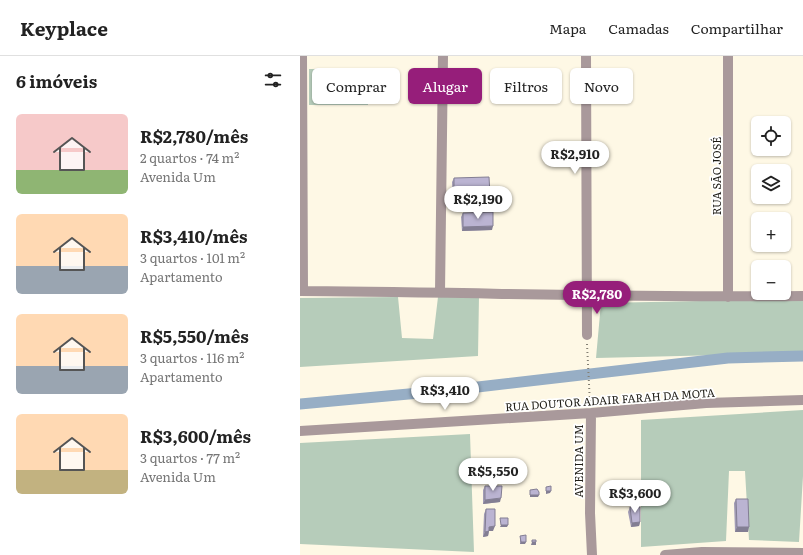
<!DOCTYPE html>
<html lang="pt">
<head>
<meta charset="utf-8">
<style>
	:root { --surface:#fff; --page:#f2f2f2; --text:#222; --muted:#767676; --line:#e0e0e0; --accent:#961e7a }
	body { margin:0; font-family:Literata,serif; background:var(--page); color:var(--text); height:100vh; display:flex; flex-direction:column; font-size:15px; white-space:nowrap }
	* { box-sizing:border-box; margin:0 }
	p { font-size:13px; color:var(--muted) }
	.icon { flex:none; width:22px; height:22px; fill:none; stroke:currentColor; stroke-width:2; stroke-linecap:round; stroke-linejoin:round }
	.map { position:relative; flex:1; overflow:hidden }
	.sheet { display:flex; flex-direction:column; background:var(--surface); width:300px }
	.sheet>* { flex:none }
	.top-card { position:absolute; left:12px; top:12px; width:380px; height:36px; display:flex; gap:8px }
	.controls { position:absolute; left:451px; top:60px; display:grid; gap:8px }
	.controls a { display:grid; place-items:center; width:40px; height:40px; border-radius:6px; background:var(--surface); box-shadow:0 1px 3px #0004; font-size:20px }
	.price { position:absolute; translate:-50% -34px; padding:0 9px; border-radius:14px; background:#fff; color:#222; font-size:13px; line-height:26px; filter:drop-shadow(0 1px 2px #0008) }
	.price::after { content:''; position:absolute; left:50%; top:24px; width:12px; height:9px; margin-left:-6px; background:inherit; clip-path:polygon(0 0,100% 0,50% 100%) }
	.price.selected { background:var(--accent); color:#fff }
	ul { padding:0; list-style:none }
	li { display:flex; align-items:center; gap:12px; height:100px; padding:0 16px }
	li span { display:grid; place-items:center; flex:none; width:112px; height:80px; border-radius:6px; color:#555 }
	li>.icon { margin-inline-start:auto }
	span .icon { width:48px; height:48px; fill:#fffc; stroke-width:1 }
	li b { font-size:17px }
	h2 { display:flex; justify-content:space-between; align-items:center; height:48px; padding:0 16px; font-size:17px }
	.tag { padding:0 14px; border-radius:6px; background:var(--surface); box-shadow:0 1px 3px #0004; font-size:14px; line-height:36px }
	.tag.selected { background:var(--accent); color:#fff }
	header { display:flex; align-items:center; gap:24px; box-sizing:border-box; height:56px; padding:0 20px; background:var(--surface); border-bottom:1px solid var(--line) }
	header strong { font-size:19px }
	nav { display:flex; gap:22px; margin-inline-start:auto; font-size:14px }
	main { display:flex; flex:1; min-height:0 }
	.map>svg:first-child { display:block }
	.green { fill:#b6ccba }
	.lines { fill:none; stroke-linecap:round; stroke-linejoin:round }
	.canal { stroke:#97aec5; stroke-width:11 }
	.path { stroke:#837f73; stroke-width:2; stroke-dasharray:1 3; stroke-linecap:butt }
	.minor { stroke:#a9999b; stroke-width:10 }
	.wall { fill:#a19bb5 }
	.shaded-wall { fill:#837e93 }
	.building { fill:#bbb4d2; stroke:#837e93 }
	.labels { text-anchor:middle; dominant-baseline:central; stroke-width:3.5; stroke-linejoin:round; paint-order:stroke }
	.street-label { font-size:11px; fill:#1e1c15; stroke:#fff }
</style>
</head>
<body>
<header>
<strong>Keyplace</strong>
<nav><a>Mapa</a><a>Camadas</a><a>Compartilhar</a></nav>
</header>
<main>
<section class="sheet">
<h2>6 imóveis<svg class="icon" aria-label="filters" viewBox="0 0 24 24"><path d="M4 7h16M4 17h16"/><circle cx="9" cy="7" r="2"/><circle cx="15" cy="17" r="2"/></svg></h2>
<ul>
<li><span style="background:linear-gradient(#f6c9c9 70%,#8fb573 0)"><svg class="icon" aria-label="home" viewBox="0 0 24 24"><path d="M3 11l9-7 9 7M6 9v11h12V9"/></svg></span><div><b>R$2,780/mês</b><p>2 quartos · 74 m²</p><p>Avenida Um</p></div></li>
<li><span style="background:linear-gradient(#ffd9b3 65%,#9aa5b1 0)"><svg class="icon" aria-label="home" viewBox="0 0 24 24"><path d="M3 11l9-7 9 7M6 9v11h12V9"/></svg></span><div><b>R$3,410/mês</b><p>3 quartos · 101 m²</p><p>Apartamento</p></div></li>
<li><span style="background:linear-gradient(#ffd9b3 65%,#9aa5b1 0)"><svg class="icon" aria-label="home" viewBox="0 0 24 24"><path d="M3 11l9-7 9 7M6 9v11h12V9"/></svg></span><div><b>R$5,550/mês</b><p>3 quartos · 116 m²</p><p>Apartamento</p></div></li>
<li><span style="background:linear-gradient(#ffd9b3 70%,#c2b280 0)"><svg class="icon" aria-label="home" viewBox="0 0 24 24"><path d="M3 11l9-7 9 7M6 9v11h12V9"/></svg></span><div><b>R$3,600/mês</b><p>3 quartos · 77 m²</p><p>Avenida Um</p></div></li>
</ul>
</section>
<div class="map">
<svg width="503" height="499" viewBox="0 0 503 499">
	<rect width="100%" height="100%" fill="#fef8e5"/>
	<path class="green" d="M9 13H68V49H9Z
		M179 240 178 300 0 311V242L98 241 102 282 133 283 138 241Z
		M503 243V297L296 302 301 247Z
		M503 354V420L499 486 449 484 445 415H429L426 485 341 491V364Z
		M170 378 174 496 0 488V387Z"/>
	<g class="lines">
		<path class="canal" d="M0 348 152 334 428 302 503 300"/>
		<path class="path" d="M287 288 290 348"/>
		<path class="minor" d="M2 0 3 235
			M286 0 287 279
			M428 0V241
			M0 235C168 236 335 242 503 240
			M140 236 143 0
			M291 357 290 457 292 499
			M0 375 291 357 406 347 503 344
			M365 499 402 496 503 497"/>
	</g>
	<path class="wall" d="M154 122 190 138 188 143 153 144 152 126Z
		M163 157 192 174 162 175 161 161Z
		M185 430 200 446 183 448V434Z
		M436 443 448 476H435L434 447Z
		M330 451 340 466 339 470 331 471 328 456Z
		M186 453 193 475H189L188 480 183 481 184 458Z
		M220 480 225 488H220Z"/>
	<path class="shaded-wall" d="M190 138 188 143 153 144 154 139Z
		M193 170 192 174 162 175 163 171Z
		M246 435H251L250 437 246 438Z
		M230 439H239L238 441H230Z
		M201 442 200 446 183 448 185 444Z
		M340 466 339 470 331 471 332 467Z
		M201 469H208L207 471H200Z
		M195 470 193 475H188L189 471Z
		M437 471H449L448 476H435Z
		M189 475 188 480 183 481 185 476Z
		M221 486H226L225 488H220Z
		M232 486H236V489H231Z"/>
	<path class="building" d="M189 121 190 138 154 139V122Z
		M193 156V170L163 171V157Z
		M185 430H202L201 442 185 444Z
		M251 430V435H246V431Z
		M237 433 239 436V439H230V434Z
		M436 443H448L449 471H437Z
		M330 451H340V466L332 467Z
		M186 453H195V470L189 471V475L185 476Z
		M200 462H208V469H201Z
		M226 479V486H221L220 480Z
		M232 484H236V486H232Z"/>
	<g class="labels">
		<g class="street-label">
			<text transform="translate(416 120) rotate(-90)">RUA SÃO JOSÉ</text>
			<text transform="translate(310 343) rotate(-4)">RUA DOUTOR ADAIR FARAH DA MOTA</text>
			<text transform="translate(278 405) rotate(-90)">AVENIDA UM</text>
		</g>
	</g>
</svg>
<div class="controls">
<a><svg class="icon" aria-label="locate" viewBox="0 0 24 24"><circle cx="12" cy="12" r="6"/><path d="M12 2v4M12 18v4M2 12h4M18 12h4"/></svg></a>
<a><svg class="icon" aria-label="layers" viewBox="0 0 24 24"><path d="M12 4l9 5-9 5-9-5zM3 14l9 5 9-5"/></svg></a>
<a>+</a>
<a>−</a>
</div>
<b class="price" style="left:275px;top:119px">R$2,910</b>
<b class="price" style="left:178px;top:164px">R$2,190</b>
<b class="price selected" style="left:297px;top:259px">R$2,780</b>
<b class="price" style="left:145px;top:355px">R$3,410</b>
<b class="price" style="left:193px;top:436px">R$5,550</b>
<b class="price" style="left:335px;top:458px">R$3,600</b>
<div class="top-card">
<a class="tag">Comprar</a>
<a class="tag selected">Alugar</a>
<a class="tag">Filtros</a>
<a class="tag">Novo</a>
</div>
</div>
</main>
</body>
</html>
